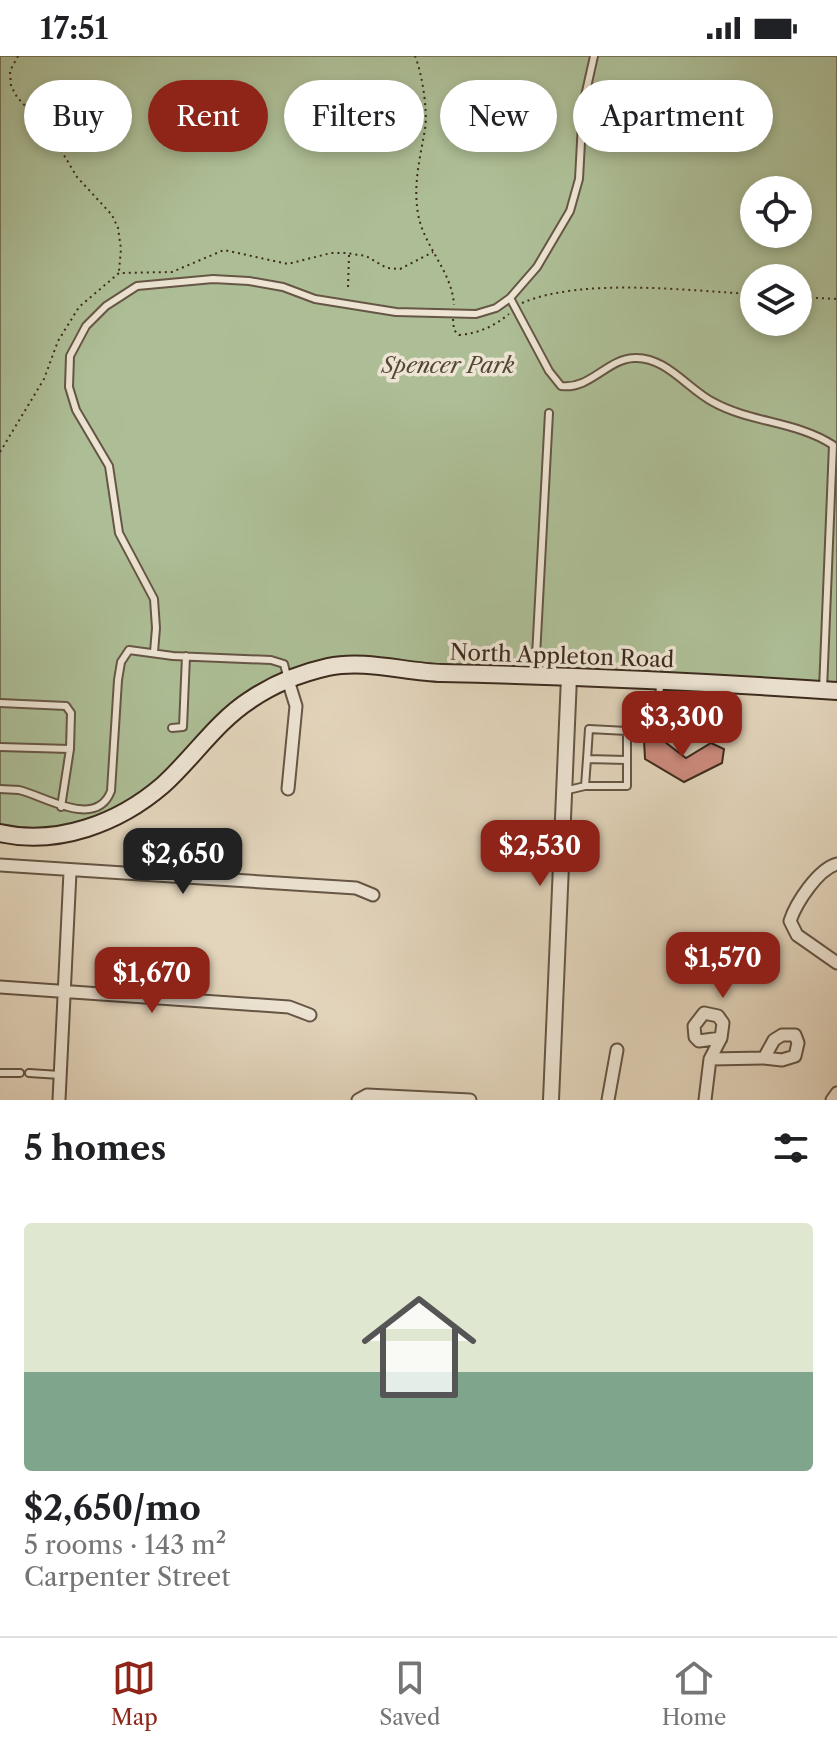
<!DOCTYPE html>
<html lang="en">
<head>
<meta charset="utf-8">
<style>
	:root { --surface:#fff; --page:#f2f2f2; --text:#202124; --muted:#757577; --line:#e0e0e0; --accent:#8f2418 }
	body { margin:0; font-family:"Libre Caslon Text",serif; background:var(--page); color:var(--text); height:100vh; display:flex; flex-direction:column; font-size:30px; white-space:nowrap }
	* { box-sizing:border-box; margin:0 }
	p { font-size:26px; color:var(--muted) }
	.icon { flex:none; width:44px; height:44px; fill:none; stroke:currentColor; stroke-width:2; stroke-linecap:round; stroke-linejoin:round }
	.map { position:relative; height:1044px; overflow:hidden }
	.panel { display:flex; flex-direction:column; background:var(--surface); flex:1 }
	.panel>* { flex:none }
	.hud { position:absolute; left:24px; top:24px; width:790px; height:72px; display:flex; gap:16px }
	.buttons { position:absolute; left:740px; top:120px; display:grid; gap:16px }
	.buttons a { display:grid; place-items:center; width:72px; height:72px; border-radius:50%; background:var(--surface); box-shadow:0 4px 12px #0003; font-size:40px }
	.price { position:absolute; translate:-50% -68px; padding:0 18px; border-radius:16px; background:var(--accent); color:#fff; font-size:26px; line-height:52px; filter:drop-shadow(0 2px 4px #0008) }
	.price::after { content:''; position:absolute; left:50%; top:48px; width:24px; height:18px; margin-left:-12px; background:inherit; clip-path:polygon(0 0,100% 0,50% 100%) }
	.price.selected { background:#222; color:#fff }
	ul { padding:0; list-style:none }
	li { display:grid; align-content:center; gap:16px; height:424px; padding:0 24px }
	li span { display:grid; place-items:center; height:248px; border-radius:8px; color:#555 }
	li>.icon { margin-inline-start:auto }
	span .icon { width:144px; height:144px; fill:#fffc; stroke-width:1 }
	li b { font-size:34px }
	h2 { display:flex; justify-content:space-between; align-items:center; height:96px; padding:0 24px; font-size:34px }
	.pill { padding:0 28px; border-radius:36px; background:var(--surface); box-shadow:0 4px 12px #0003; font-size:28px; line-height:72px }
	.pill.selected { background:var(--accent); color:#fff }
	.status { display:flex; justify-content:space-between; align-items:center; height:56px; padding:0 40px; background:var(--surface); direction:ltr }
	.status svg { height:22px; fill:currentColor }
	.tabs { display:flex; justify-content:space-around; align-items:center; height:112px; border-top:2px solid var(--line); background:var(--surface); font-size:22px; color:var(--muted) }
	.tabs a { display:grid; justify-items:center; gap:4px }
	.tabs .selected { color:var(--accent) }
	.map>svg:first-child { display:block }
	.green { fill:#adbe96; stroke:#74745a; stroke-width:2; fill-rule:evenodd }
	.building { fill:#cd8b7e; stroke:#3c2b1d; stroke-width:2 }
	.lines { fill:none; stroke-linecap:round; stroke-linejoin:round }
	.service-casing { stroke:#665645; stroke-width:10 }
	.minor-casing { stroke:#665645; stroke-width:15 }
	.tertiary-casing { stroke:#665645; stroke-width:18 }
	.secondary-casing { stroke:#3c2b1d; stroke-width:20 }
	.path { stroke:#3c2b1d; stroke-width:2; stroke-dasharray:2 4; stroke-linecap:butt }
	.service { stroke:#ede4d3; stroke-width:6 }
	.minor { stroke:#ede4d3; stroke-width:11 }
	.tertiary { stroke:#ede4d3; stroke-width:14 }
	.secondary { stroke:#ede4d3; stroke-width:16 }
	.labels { text-anchor:middle; dominant-baseline:central; stroke-width:7; stroke-linejoin:round; paint-order:stroke }
	.park-label { font-size:22px; font-style:italic; fill:#534835; stroke:#ede4d3 }
	.street-label { font-size:22px; fill:#3c2b1d; stroke:#ede4d3 }
</style>
</head>
<body>
<div class="status"><b>17:51</b><svg viewBox="0 0 49 12"><path d="M0 12V9h3v3zM5 12V6h3v6zM10 12V3h3v9zM15 12V0h3v12zM26 1h20v11H26zM47 4h2v5h-2z"/></svg></div>
<div class="map">
<svg width="837" height="1044" viewBox="0 0 837 1044">
	<rect width="100%" height="100%" fill="#e3d5bc"/>
	<filter id="stains"><feTurbulence type="fractalNoise" baseFrequency=".0025" numOctaves="4"/><feColorMatrix values="0 0 0 0 .2 0 0 0 0 .09 0 0 0 0 .02 0 0 0 .5 -.17"/></filter>
	<radialGradient id="worn" r=".72"><stop offset=".6" stop-color="#630" stop-opacity="0"/><stop offset="1" stop-color="#630" stop-opacity=".3"/></radialGradient>
	<path class="green" d="M0 0H837V636L361 608 288 624 157 725 121 758 83 774 0 777ZM754 134H798V178H754ZM754 222H798V266H754Z"/>
	<path class="building" d="M661 683 686 702 711 687 724 693 722 707 684 726 645 703 644 684Z"/>
	<g class="lines">
		<defs>
			<path id="service" d="M510 242 549 315 561 330C590 334 607 303 634 302 665 300 688 333 713 346 751 367 796 365 833 389L823 634
				M154 596 156 572 154 543 119 477 109 410 76 354 69 331 70 300 86 270 106 250 137 230 213 223 249 225 283 231 315 243 396 256 476 258 496 252 510 242 537 211 570 155 579 123 583 49 594 0
				M535 619 549 357
				M0 647 66 650 71 657 70 693 0 691
				M639 662 645 674 654 672 659 663V650
				M172 672 183 671 186 600
				M626 704 587 703 589 673 627 675
				M585 730 587 703
				M0 733C6 734 13 733 19 734 45 740 96 774 111 735L118 624 121 606 129 594 173 600 271 604 284 608 288 624
				M564 735 585 730H627V675L639 662 640 648 659 650 660 626
				M61 751 70 693
				M0 1017H20
				M29 1017 60 1019"/>
			<path id="minor" d="M288 733 296 650 288 624
				M837 808C818 813 796 847 790 865L797 879 837 907
				M0 809 356 832 373 839
				M0 931 289 951 310 959
				M704 957 718 960 723 967 721 982 699 985 695 981 694 970Z
				M782 979H795L798 987 795 1000 782 1004 764 1002 774 984Z
				M710 1003 764 1002
				M59 1044 70 816
				M358 1044 367 1039 470 1044
				M608 1044 617 994
				M705 1044 710 1003 721 982
				M832 1044 837 1037"/>
			<path id="tertiary" d="M551 1044 569 621"/>
			<path id="secondary" d="M0 777C58 790 119 767 163 729 193 702 216 666 250 644 272 629 301 617 328 611 365 603 405 616 442 617 574 620 706 626 837 635"/>
		</defs>
		<use href="#service" class="service-casing"/>
		<use href="#minor" class="minor-casing"/>
		<use href="#tertiary" class="tertiary-casing"/>
		<use href="#secondary" class="secondary-casing"/>
		<path class="path" d="M18 0 10 15 11 30 17 41 52 79 77 121 112 159 118 172 121 193 119 215
			M415 0C422 17 428 55 425 73 420 103 413 127 418 158 424 191 452 215 454 249
			M348 231 349 199
			M798 241 837 243
			M522 247C583 221 688 235 754 238
			M453 263 454 274 459 279C479 277 493 271 509 258
			M0 396 44 323 58 285 79 251 119 217 172 216 224 194 288 208 331 197H346L366 200 387 212 400 213 433 196"/>
		<use href="#service" class="service"/>
		<use href="#minor" class="minor"/>
		<use href="#tertiary" class="tertiary"/>
		<use href="#secondary" class="secondary"/>
	</g>
	<g class="labels">
		<g class="park-label">
			<text x="448" y="309">Spencer Park</text>
		</g>
		<g class="street-label">
			<text transform="translate(562 600) rotate(2)">North Appleton Road</text>
		</g>
	</g>
	<rect width="100%" height="100%" filter="url(#stains)"/>
	<rect width="100%" height="100%" fill="url(#worn)"/>
</svg>
<div class="buttons">
<a><svg class="icon" aria-label="locate" viewBox="0 0 24 24"><circle cx="12" cy="12" r="6"/><path d="M12 2v4M12 18v4M2 12h4M18 12h4"/></svg></a>
<a><svg class="icon" aria-label="layers" viewBox="0 0 24 24"><path d="M12 4l9 5-9 5-9-5zM3 14l9 5 9-5"/></svg></a>
</div>
<b class="price" style="left:682px;top:703px">$3,300</b>
<b class="price" style="left:540px;top:832px">$2,530</b>
<b class="price selected" style="left:183px;top:840px">$2,650</b>
<b class="price" style="left:723px;top:944px">$1,570</b>
<b class="price" style="left:152px;top:959px">$1,670</b>
<div class="hud">
<a class="pill">Buy</a>
<a class="pill selected">Rent</a>
<a class="pill">Filters</a>
<a class="pill">New</a>
<a class="pill">Apartment</a>
</div>
</div>
<section class="panel">
<h2>5 homes<svg class="icon" aria-label="filters" viewBox="0 0 24 24"><path d="M4 7h16M4 17h16"/><circle cx="9" cy="7" r="2"/><circle cx="15" cy="17" r="2"/></svg></h2>
<ul>
<li><span style="background:linear-gradient(#dfe7d0 60%,#7fa58c 0)"><svg class="icon" aria-label="home" viewBox="0 0 24 24"><path d="M3 11l9-7 9 7M6 9v11h12V9"/></svg></span><div><b>$2,650/mo</b><p>5 rooms · 143 m²</p><p>Carpenter Street</p></div></li>
</ul>
</section>
<nav class="tabs">
<a class="selected"><svg class="icon" aria-label="map" viewBox="0 0 24 24"><path d="M3 6l6-2 6 2 6-2v14l-6 2-6-2-6 2zM9 4v14M15 6v14"/></svg>Map</a>
<a><svg class="icon" aria-label="saved" viewBox="0 0 24 24"><path d="M7 4h10v16l-5-4-5 4z"/></svg>Saved</a>
<a><svg class="icon" aria-label="home" viewBox="0 0 24 24"><path d="M3 11l9-7 9 7M6 9v11h12V9"/></svg>Home</a>
</nav>
</body>
</html>
